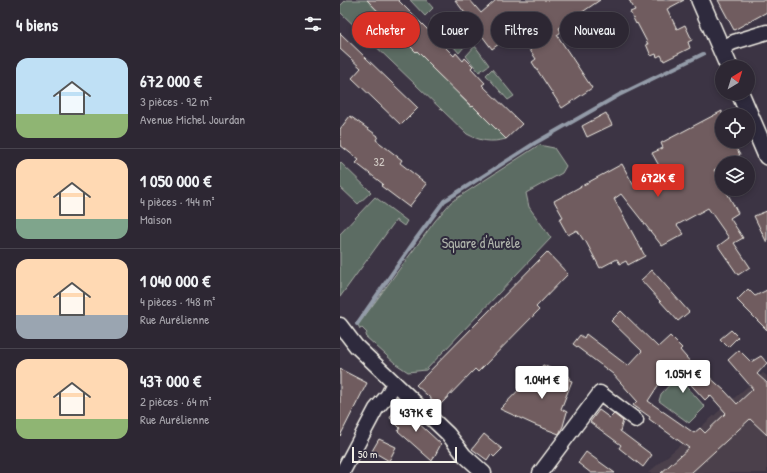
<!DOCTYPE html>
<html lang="fr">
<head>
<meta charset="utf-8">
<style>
	:root { --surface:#2d2733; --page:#39333f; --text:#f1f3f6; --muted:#a7a5ac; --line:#48444e; --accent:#d93025 }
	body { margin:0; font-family:"Patrick Hand",sans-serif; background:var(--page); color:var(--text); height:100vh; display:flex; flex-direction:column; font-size:15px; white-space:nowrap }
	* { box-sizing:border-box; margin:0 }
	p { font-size:13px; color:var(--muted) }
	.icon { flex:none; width:22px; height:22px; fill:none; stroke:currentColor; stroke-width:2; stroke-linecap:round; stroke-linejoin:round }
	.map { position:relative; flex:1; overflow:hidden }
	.side { display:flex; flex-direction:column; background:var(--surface); width:340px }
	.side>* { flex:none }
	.hud { position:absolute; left:12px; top:12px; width:355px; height:36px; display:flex; gap:8px }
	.needle { width:26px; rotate:38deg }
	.fabs { position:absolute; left:375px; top:60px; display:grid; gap:8px }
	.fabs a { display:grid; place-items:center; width:40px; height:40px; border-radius:50%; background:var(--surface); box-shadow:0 2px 6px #0003,0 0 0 1px var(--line); font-size:20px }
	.scale { position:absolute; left:12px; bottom:10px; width:105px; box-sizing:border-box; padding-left:4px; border:2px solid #f4f1e8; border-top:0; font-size:11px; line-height:14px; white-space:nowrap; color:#f4f1e8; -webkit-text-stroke:3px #2f2a3d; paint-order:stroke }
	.price { position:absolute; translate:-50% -34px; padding:0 9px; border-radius:4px; background:#fff; color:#222; font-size:13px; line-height:26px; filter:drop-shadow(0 1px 2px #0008) }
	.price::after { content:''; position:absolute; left:50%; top:24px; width:12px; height:9px; margin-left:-6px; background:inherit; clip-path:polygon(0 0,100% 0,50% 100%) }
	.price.selected { background:var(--accent); color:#fff }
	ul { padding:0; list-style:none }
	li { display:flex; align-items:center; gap:12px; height:100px; padding:0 16px }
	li+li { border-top:1px solid var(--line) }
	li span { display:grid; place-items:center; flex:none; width:112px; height:80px; border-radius:12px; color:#555 }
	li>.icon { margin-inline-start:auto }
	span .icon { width:48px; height:48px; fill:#fffc; stroke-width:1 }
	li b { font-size:17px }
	h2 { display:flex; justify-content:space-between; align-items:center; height:48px; padding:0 16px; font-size:17px }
	.chip { padding:0 14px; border-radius:18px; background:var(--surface); box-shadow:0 2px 6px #0003,0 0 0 1px var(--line); font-size:14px; line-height:36px }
	.chip.selected { background:var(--accent); color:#fff }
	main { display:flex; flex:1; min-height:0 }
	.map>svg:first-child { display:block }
	.built { fill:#4c404c }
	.green { fill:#5c6c63; stroke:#a8aea6 }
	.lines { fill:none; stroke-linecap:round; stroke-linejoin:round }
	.stream { stroke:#939ba8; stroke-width:4 }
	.building { fill:#705b5e; stroke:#f4f1e8; fill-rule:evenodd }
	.minor-casing { stroke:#f4f1e8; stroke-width:17 }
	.tertiary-casing { stroke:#f4f1e8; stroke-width:20 }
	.minor { stroke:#2f2a3d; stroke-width:14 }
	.tertiary { stroke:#2f2a3d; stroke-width:17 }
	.labels { text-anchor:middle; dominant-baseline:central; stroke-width:4; stroke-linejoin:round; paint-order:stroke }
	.number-label { font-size:12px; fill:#d3ccc6 }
	.park-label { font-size:14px; fill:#b0b5ac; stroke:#2f2a3d }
</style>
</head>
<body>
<main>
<section class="side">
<h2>4 biens<svg class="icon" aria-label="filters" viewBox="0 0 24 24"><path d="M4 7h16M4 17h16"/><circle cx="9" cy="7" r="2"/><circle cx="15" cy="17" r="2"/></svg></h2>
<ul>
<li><span style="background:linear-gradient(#bfe0f5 70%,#8fb573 0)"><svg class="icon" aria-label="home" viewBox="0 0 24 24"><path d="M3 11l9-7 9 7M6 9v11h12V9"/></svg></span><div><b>672 000 €</b><p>3 pièces · 92 m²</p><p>Avenue Michel Jourdan</p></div></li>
<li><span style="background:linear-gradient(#ffd9b3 75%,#7fa58c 0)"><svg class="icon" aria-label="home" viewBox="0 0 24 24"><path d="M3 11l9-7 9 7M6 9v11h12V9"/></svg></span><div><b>1 050 000 €</b><p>4 pièces · 144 m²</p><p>Maison</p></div></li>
<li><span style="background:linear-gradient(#ffd9b3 70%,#9aa5b1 0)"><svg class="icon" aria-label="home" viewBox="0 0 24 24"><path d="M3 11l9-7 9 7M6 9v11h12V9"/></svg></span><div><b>1 040 000 €</b><p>4 pièces · 148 m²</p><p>Rue Aurélienne</p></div></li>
<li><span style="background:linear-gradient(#ffd9b3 75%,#8fb573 0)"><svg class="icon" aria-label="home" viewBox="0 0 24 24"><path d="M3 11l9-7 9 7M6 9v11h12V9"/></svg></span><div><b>437 000 €</b><p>2 pièces · 64 m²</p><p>Rue Aurélienne</p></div></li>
</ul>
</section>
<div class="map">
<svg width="427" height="473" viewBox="0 0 427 473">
	<rect width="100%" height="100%" fill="#3c3444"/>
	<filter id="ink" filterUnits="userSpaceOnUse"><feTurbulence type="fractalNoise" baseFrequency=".025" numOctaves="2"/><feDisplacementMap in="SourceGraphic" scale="8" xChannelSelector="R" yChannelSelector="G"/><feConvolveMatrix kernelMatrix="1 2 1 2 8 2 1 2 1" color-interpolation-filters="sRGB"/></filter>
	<g filter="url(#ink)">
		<path class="built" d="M423 373 427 376V473H308Z"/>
		<path class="green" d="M6 0H27L64 38 63 39 76 52 77 51 92 66 91 67 103 79 105 78 120 93 119 95 131 107 133 106 166 139C151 143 140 141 127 134L0 12V6Z
			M70 0H86L93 8 85 16Z
			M97 14 124 47 119 53 91 20Z
			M135 46 149 65 139 72 126 56Z
			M152 69 174 96 168 100 146 75Z
			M199 145 214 148 226 166 222 173 186 193 189 207 211 238 86 370 68 372 56 364 25 336 27 333 22 328 20 329 18 325 95 221 111 202Z
			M0 162 31 192 18 204 0 187Z
			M35 197 67 221 64 226 56 220 0 297V234Z
			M336 378 341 380 365 407 349 423 319 401 321 394Z"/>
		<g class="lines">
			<path class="stream" d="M17 324 76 239 104 201 195 143 279 95 363 54"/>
		</g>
		<path class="building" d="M27 0H58L114 56 116 53 123 61 125 58 133 66 131 68 145 83 142 85 182 124 166 139 133 106 132 107 91 67 92 66 77 51 76 52 63 39 64 38Z
			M115 0H130L141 13 156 0H260L219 28 221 32 217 35 252 88 222 108 192 62 196 59 177 31 152 49Z
			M289 0H344L327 9 337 29 345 25 352 40 348 42 350 48 324 61 321 55 317 57 316 54 311 56 306 44H308L297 23 296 24 290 12 295 10Z
			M378 0H427V12L394 30Z
			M0 33 78 108 61 125 12 78 21 68 0 49Z
			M382 111V141H392L400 155 386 163H382V165L374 170 382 184V189H385L398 213 390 218 403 238 394 243 410 267 398 275 378 246 389 238 368 208 337 225 344 234 322 246 281 194 274 199 305 256 288 265 286 261 280 264 277 259 260 268 245 240 244 241 237 230 228 235 219 219 223 217 214 201 282 164 295 188 323 173 312 153 323 148 321 143Z
			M266 113 272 125 247 137 242 126Z
			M10 116 38 136 36 140 62 160 60 163 87 184 69 207 41 186 43 184 16 163 19 160 0 145V129Z
			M427 211V243L414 216Z
			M207 252 228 274 196 307 199 310 138 372 135 369 99 406 76 385Z
			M312 270 349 312 338 321 301 280Z
			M408 289 415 296 427 290V330L397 300Z
			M281 311 318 347 330 336 342 348 340 350 364 378 367 375 385 391 397 404 413 389 388 360 399 350 411 362 421 356 427 363 417 374 427 383V435L410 419 351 473H321L349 448 309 419 310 417 293 405 297 401 273 374 233 344 240 335 244 338 246 334 288 366 302 351 271 321ZM332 364 365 400 370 395 386 413 365 433 360 428 354 433 308 401Z
			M391 330 398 337 388 347 380 339Z
			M203 365 230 377 229 380 232 381 221 409 227 412 223 426 219 434 195 425 160 409Z
			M0 369 27 383 0 436Z
			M55 408H62L101 444 92 461 58 431 60 428 50 418Z
			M259 410 270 418 274 414 283 421 280 431 312 455 303 467 279 448 281 445 250 422Z
			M144 434 162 449 154 457 151 454 147 460 132 449Z
			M39 439 56 447 49 461 32 451Z
			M246 452 275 473H251L238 463Z"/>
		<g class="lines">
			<defs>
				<path id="minor" d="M381 48 394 42 427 32
					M0 325 16 346 108 434 124 455 144 473
					M2 473 36 409 48 395 54 383
					M200 473 260 393 296 420"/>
				<path id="tertiary" d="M360 0 389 67
					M400 93 427 156"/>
			</defs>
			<use href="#minor" class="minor-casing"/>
			<use href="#tertiary" class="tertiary-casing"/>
			<use href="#minor" class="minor"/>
			<use href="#tertiary" class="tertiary"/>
		</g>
	</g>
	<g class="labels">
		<g class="number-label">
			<text x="39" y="161">32</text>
		</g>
		<g class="park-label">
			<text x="141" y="242">Square d'Aurèle</text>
		</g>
	</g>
</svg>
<div class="fabs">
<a><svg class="needle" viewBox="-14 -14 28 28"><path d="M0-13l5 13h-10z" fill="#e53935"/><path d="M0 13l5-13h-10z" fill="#a7a5ac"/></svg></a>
<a><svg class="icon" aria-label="locate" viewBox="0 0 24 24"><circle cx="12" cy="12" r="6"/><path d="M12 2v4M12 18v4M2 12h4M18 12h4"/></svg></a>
<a><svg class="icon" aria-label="layers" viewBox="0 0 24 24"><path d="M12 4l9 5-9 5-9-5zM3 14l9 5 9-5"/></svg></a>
</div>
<div class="scale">50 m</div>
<b class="price selected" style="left:318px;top:198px">672K €</b>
<b class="price" style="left:343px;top:394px">1.05M €</b>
<b class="price" style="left:202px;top:400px">1.04M €</b>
<b class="price" style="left:76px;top:433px">437K €</b>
<div class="hud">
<a class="chip selected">Acheter</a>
<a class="chip">Louer</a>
<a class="chip">Filtres</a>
<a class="chip">Nouveau</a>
</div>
</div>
</main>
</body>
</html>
